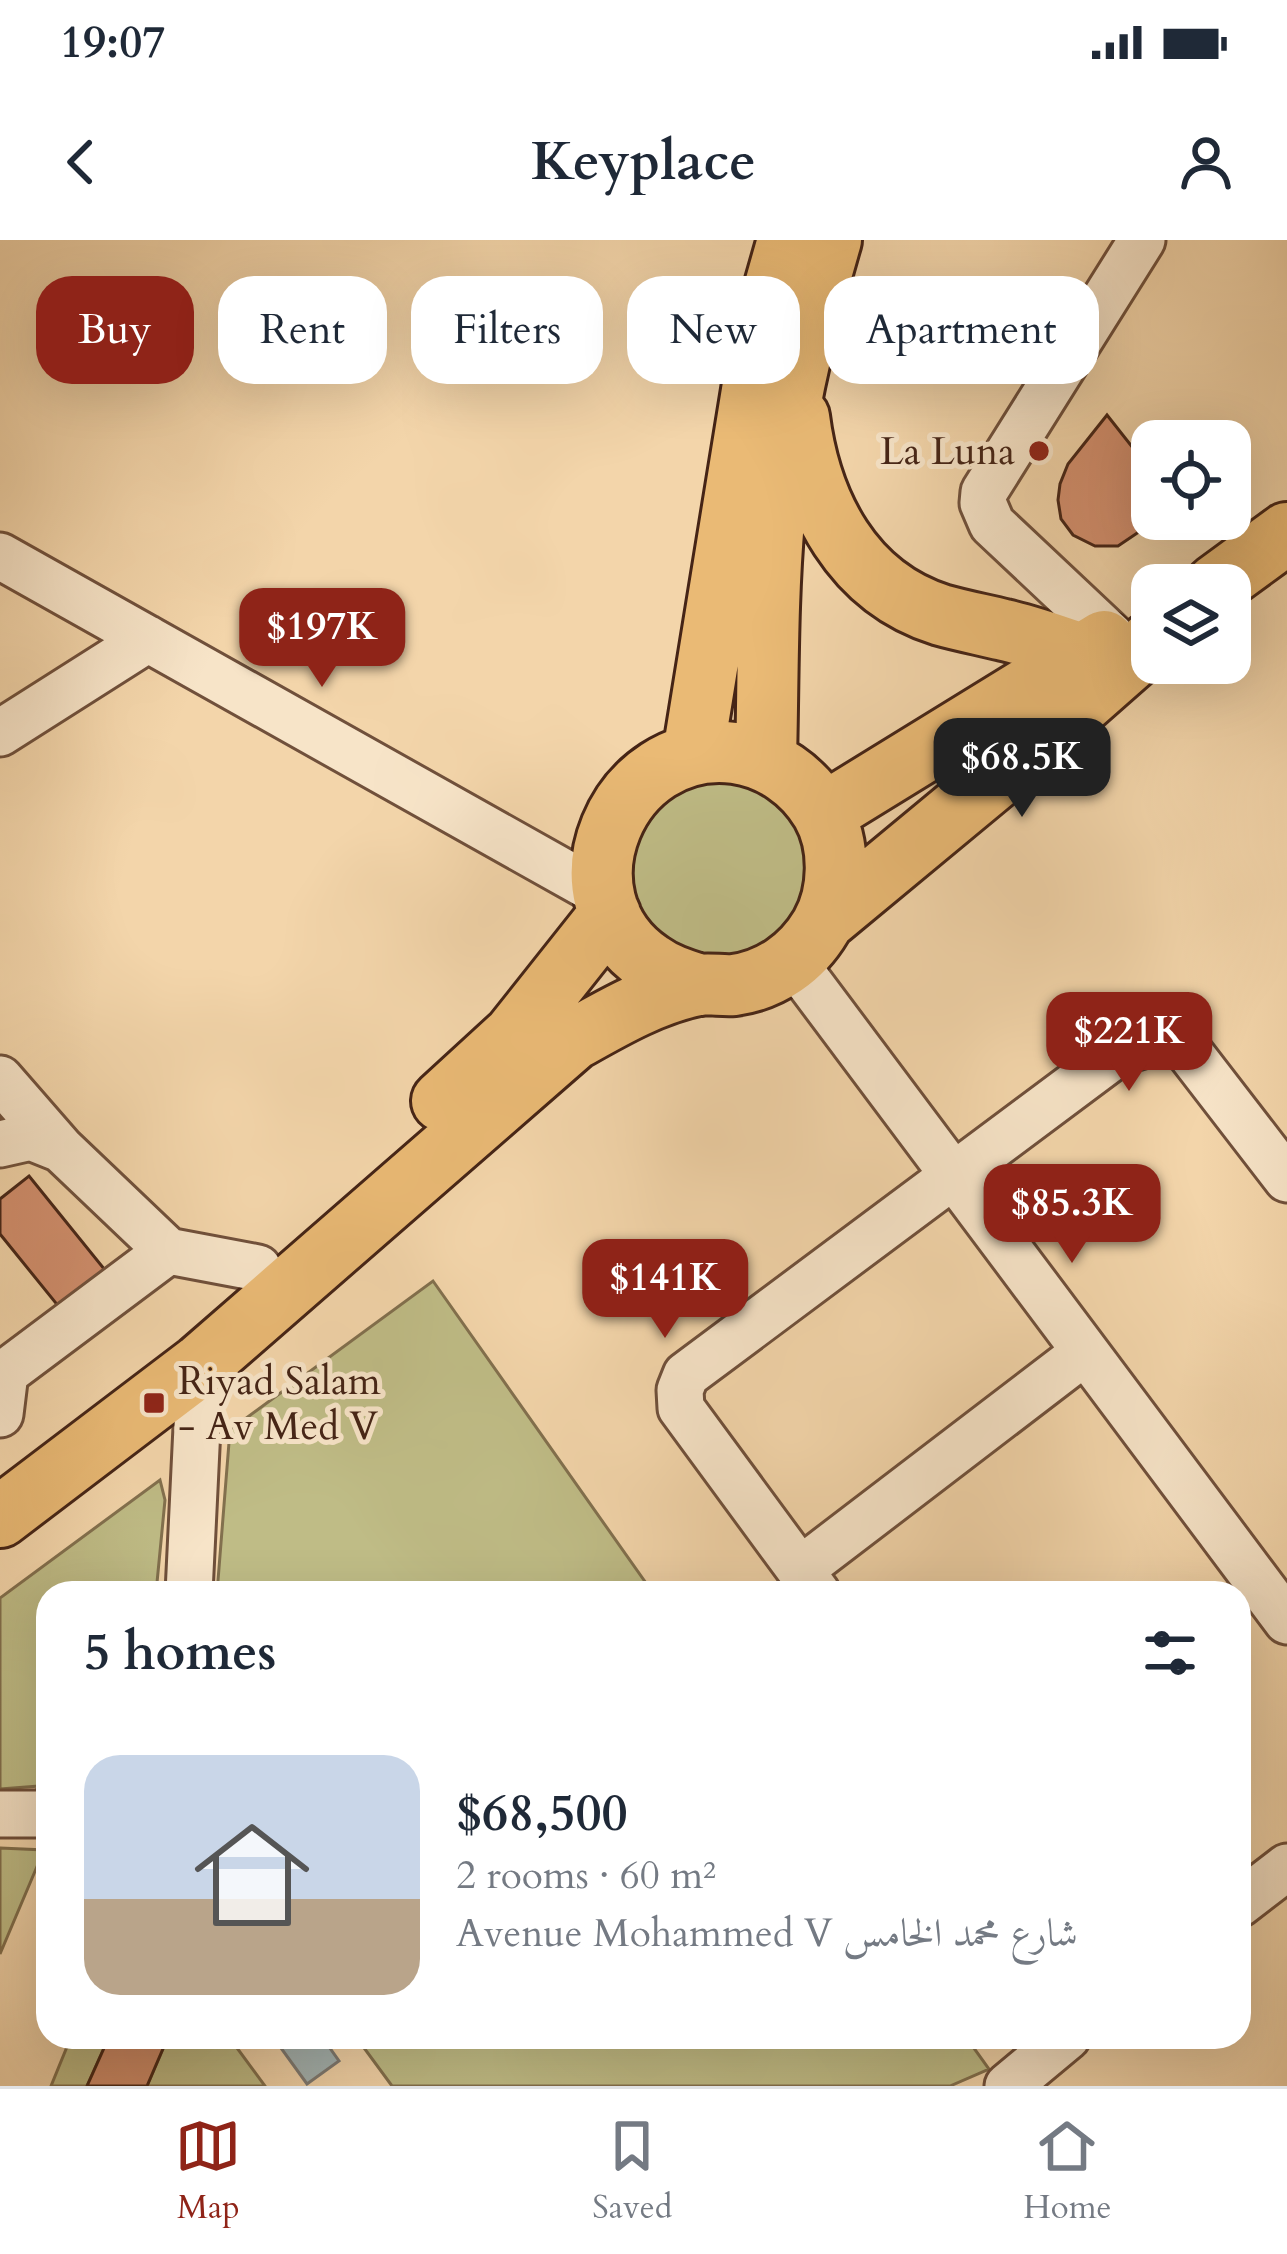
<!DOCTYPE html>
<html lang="en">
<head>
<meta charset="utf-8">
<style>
	:root { --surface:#fff; --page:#f6f6f7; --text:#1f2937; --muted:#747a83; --line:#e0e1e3; --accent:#8f2418 }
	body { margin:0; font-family:Cardo,Amiri,serif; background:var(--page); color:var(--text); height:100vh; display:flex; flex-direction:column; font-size:45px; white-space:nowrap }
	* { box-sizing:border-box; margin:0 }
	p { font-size:39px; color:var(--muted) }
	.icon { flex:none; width:66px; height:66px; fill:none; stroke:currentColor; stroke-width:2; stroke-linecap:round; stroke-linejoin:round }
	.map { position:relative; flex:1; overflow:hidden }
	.sheet { position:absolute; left:36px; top:1341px; width:1215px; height:468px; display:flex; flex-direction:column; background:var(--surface); border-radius:36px; box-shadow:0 12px 48px #0002 }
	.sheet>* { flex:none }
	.top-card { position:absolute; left:36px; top:36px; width:1215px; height:108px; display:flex; gap:24px }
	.buttons { position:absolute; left:1131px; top:180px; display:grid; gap:24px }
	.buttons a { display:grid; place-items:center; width:120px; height:120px; border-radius:24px; background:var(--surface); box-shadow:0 12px 48px #0002; font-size:60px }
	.price { position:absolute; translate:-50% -102px; padding:0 27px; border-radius:24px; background:var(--accent); color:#fff; font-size:39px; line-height:78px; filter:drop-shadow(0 3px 6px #0008) }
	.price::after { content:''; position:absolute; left:50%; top:72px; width:36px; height:27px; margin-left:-18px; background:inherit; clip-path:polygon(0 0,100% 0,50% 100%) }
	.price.current { background:#222; color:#fff }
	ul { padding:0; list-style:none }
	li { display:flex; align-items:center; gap:36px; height:300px; padding:0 48px }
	li span { display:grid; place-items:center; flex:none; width:336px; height:240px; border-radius:36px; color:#555 }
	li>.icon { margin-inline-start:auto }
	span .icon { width:144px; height:144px; fill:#fffc; stroke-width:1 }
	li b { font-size:51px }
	h2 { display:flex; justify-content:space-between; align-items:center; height:144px; padding:0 48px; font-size:51px }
	.chip { padding:0 42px; border-radius:36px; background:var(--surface); box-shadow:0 12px 48px #0002; font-size:42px; line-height:108px }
	.chip.current { background:var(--accent); color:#fff }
	.status { display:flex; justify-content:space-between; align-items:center; height:84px; padding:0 60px; background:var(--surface); direction:ltr }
	.status svg { height:33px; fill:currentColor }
	header { display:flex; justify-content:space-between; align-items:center; height:156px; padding:0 48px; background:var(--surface); font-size:54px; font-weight:700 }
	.tab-bar { display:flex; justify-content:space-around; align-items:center; height:168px; border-top:3px solid var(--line); background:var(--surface); font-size:33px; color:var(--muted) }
	.tab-bar a { display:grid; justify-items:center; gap:6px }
	.tab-bar .current { color:var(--accent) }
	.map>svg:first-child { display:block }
	.green { fill:#bfbc86; stroke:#82704e; stroke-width:3 }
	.water { fill:#a3b5b5; stroke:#7d7b75; stroke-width:3 }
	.building { fill:#d38f6e; stroke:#452416; stroke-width:3 }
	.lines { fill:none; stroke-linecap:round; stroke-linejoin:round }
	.minor-casing { stroke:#70503b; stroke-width:51 }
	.major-casing { stroke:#452416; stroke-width:66 }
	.minor { stroke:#f7e4c8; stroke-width:45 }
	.major { stroke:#eaba75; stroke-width:60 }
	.poi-dot { fill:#8f2418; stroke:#f7e4c8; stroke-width:4.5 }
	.labels { text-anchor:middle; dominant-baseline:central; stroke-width:10; stroke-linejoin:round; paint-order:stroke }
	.poi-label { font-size:39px; fill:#452416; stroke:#f7e4c8; text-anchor:end }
</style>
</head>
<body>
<div class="status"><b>19:07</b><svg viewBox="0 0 49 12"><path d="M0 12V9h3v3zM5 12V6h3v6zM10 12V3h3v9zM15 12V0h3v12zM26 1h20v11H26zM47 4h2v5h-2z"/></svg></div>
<header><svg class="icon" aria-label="back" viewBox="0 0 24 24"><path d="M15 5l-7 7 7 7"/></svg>Keyplace<svg class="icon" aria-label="person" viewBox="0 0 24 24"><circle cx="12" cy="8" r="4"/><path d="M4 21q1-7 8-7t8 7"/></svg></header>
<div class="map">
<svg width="1287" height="1846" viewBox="0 0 1287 1846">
	<rect width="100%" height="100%" fill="#f3d5aa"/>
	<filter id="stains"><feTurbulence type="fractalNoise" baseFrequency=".00167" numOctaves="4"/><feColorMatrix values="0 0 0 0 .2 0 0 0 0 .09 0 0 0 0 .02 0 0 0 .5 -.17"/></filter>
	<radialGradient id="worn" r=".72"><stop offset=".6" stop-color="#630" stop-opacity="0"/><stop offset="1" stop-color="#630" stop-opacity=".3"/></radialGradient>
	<path class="green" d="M686 534 774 545 817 622 781 703 717 725 639 685 624 598Z
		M433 1041 653 1353H217L230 1190Z
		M160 1240 165 1260 156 1353H48V1511L40 1529 39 1546 0 1549V1358Z
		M0 1608 44 1610 0 1714Z
		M71 1797H109L87 1846H51Z
		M168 1797H229L265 1846H147Z
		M356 1797H966L989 1829 950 1846H392Z"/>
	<path class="water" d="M273 1797H322L339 1821 307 1844Z"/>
	<path class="building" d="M1107 175 1152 232V279H1158L1118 306H1095L1073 295 1061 279 1058 260 1060 244 1068 224Z
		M29 936 105 1030 59 1067 0 994V959Z
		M109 1797H168L147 1846H87Z"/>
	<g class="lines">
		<defs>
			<path id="minor" d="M0 316 604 655
				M1111 396 992 284 983 263 984 252 1142 0
				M0 493 148 399
				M793 721 1287 1381
				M0 839 61 909
				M0 904 31 897 61 909 168 1011
				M0 1174 5 1133 168 1011 258 1028
				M800 1330 1085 1112
				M189 1353 200 1125
				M817 1353 681 1168 680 1150 686 1135 1119 812 1159 800 1186 808 1287 939
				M0 1574H39L48 1571
				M1239 1664 1287 1627
				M1008 1846 1067 1797"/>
			<path id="major" d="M799 177C810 264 852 347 941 375 962 381 984 385 1004 390 1031 396 1058 406 1084 415
				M1216 345 1287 293
				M693 514 761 95 788 0
				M766 520C768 440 767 359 774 280 782 185 804 91 831 0
				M823 574 1104 401
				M825 680 1001 534 1152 401
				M442 861 514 795 610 674
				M0 1277 200 1125 573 800C612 778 653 754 698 745 709 743 722 746 734 745 771 740 802 718 821 686 840 653 841 605 822 572 803 540 771 518 735 513 617 498 551 656 650 723 665 734 681 739 700 745"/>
		</defs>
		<use href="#minor" class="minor-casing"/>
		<use href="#major" class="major-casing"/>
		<use href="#minor" class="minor"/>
		<use href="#major" class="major"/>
	</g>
	<g class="poi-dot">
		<circle cx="1039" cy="211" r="12"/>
		<rect x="142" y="1151" width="24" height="24" rx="6"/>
	</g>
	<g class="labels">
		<g class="poi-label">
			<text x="1015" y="211">La Luna</text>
			<text x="178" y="1141" text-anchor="start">Riyad Salam<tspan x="178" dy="45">- Av Med V</tspan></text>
		</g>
	</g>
	<rect width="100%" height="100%" filter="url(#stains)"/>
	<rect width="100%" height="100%" fill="url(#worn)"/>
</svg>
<div class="buttons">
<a><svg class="icon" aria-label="locate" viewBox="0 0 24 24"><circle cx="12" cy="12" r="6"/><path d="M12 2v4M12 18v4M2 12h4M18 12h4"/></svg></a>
<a><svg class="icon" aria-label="layers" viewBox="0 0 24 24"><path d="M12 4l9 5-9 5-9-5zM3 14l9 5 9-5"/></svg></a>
</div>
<b class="price" style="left:322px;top:450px">$197K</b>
<b class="price current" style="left:1022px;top:580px">$68.5K</b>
<b class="price" style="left:1129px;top:854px">$221K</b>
<b class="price" style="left:1072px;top:1026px">$85.3K</b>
<b class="price" style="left:665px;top:1101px">$141K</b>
<div class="top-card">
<a class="chip current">Buy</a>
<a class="chip">Rent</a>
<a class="chip">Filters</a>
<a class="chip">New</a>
<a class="chip">Apartment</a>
</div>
<section class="sheet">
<h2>5 homes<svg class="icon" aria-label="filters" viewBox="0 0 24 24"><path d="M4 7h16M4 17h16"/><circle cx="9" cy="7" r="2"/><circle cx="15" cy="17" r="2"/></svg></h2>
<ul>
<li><span style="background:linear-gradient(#c9d6e8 60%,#b9a48a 0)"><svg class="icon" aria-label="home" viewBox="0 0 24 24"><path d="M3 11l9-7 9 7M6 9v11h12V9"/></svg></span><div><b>$68,500</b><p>2 rooms · 60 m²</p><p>Avenue Mohammed V شارع محمد الخامس</p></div></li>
</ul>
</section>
</div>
<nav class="tab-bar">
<a class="current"><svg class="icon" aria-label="map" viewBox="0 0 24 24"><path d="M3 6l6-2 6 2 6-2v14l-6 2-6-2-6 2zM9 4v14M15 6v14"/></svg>Map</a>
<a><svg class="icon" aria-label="saved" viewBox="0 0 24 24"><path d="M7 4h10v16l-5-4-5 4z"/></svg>Saved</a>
<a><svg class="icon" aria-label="home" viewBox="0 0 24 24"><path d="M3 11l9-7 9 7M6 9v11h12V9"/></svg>Home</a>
</nav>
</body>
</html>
